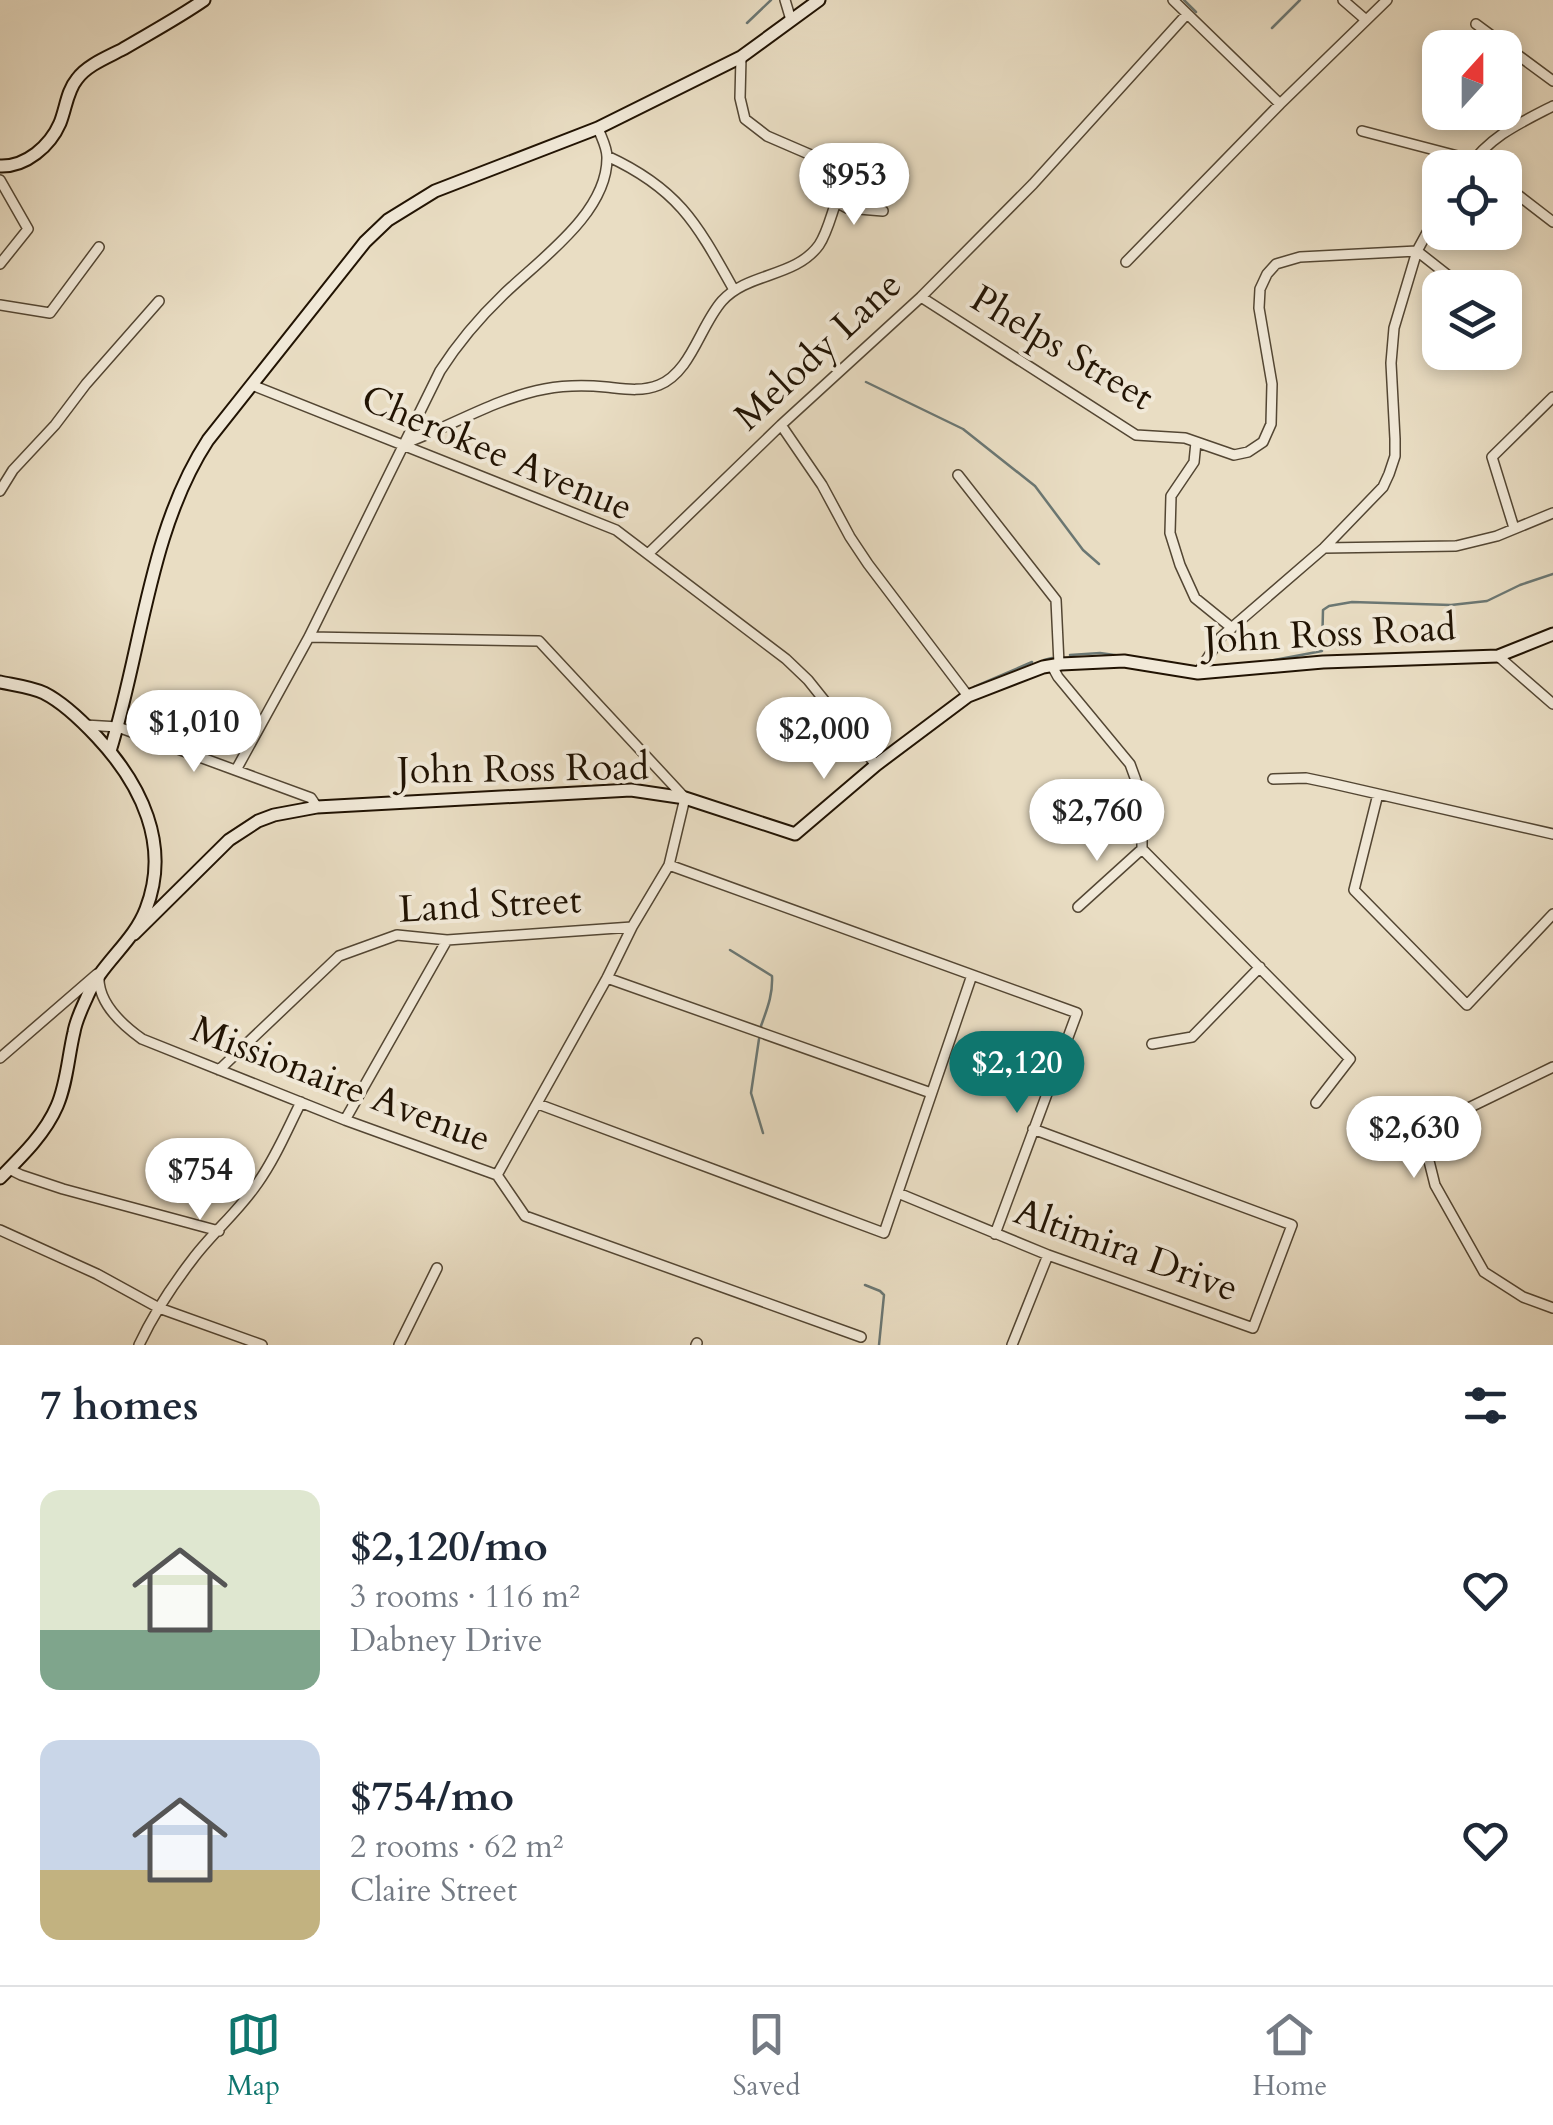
<!DOCTYPE html>
<html lang="en">
<head>
<meta charset="utf-8">
<style>
	:root { --surface:#fff; --page:#f6f6f7; --text:#1f2937; --muted:#747a83; --line:#e0e1e3; --accent:#0f766e }
	body { margin:0; font-family:Cardo,serif; background:var(--page); color:var(--text); height:100vh; display:flex; flex-direction:column; font-size:38px; white-space:nowrap }
	* { box-sizing:border-box; margin:0 }
	p { font-size:32px; color:var(--muted) }
	.icon { flex:none; width:55px; height:55px; fill:none; stroke:currentColor; stroke-width:2; stroke-linecap:round; stroke-linejoin:round }
	.map { position:relative; height:1345px; overflow:hidden }
	.side { display:flex; flex-direction:column; background:var(--surface); flex:1 }
	.side>* { flex:none }
	.needle { width:65px; rotate:21deg }
	.tools { position:absolute; left:1422px; top:30px; display:grid; gap:20px }
	.tools a { display:grid; place-items:center; width:100px; height:100px; border-radius:20px; background:var(--surface); box-shadow:0 5px 15px #0003; font-size:50px }
	.price { position:absolute; translate:-50% -85px; padding:0 22px; border-radius:35px; background:#fff; color:#222; font-size:32px; line-height:65px; filter:drop-shadow(0 2px 5px #0008) }
	.price::after { content:''; position:absolute; left:50%; top:60px; width:30px; height:22px; margin-left:-15px; background:inherit; clip-path:polygon(0 0,100% 0,50% 100%) }
	.price.on { background:var(--accent); color:#fff }
	ul { padding:0; list-style:none }
	li { display:flex; align-items:center; gap:30px; height:250px; padding:0 40px }
	li span { display:grid; place-items:center; flex:none; width:280px; height:200px; border-radius:20px; color:#555 }
	li>.icon { margin-inline-start:auto }
	span .icon { width:120px; height:120px; fill:#fffc; stroke-width:1 }
	li b { font-size:42px }
	h2 { display:flex; justify-content:space-between; align-items:center; height:120px; padding:0 40px; font-size:42px }
	.menu { display:flex; justify-content:space-around; align-items:center; height:140px; border-top:2px solid var(--line); background:var(--surface); font-size:28px; color:var(--muted) }
	.menu a { display:grid; justify-items:center; gap:5px }
	.menu .on { color:var(--accent) }
	.map>svg:first-child { display:block }
	.lines { fill:none; stroke-linecap:round; stroke-linejoin:round }
	.stream { stroke:#6b7773; stroke-width:2.5 }
	.street-casing { stroke:#534633; stroke-width:12 }
	.secondary-casing { stroke:#211303; stroke-width:15 }
	.street { stroke:#f1e9d8; stroke-width:9 }
	.secondary { stroke:#f1e9d8; stroke-width:11 }
	.labels { text-anchor:middle; dominant-baseline:central; stroke-width:8; stroke-linejoin:round; paint-order:stroke }
	.street-label { font-size:38px; fill:#211303; stroke:#f1e9d8 }
</style>
</head>
<body>
<div class="map">
<svg width="1553" height="1345" viewBox="0 0 1553 1345">
	<rect width="100%" height="100%" fill="#e9ddc3"/>
	<filter id="stains"><feTurbulence type="fractalNoise" baseFrequency=".002" numOctaves="4"/><feColorMatrix values="0 0 0 0 .2 0 0 0 0 .09 0 0 0 0 .02 0 0 0 .5 -.17"/></filter>
	<radialGradient id="worn" r=".72"><stop offset=".6" stop-color="#630" stop-opacity="0"/><stop offset="1" stop-color="#630" stop-opacity=".3"/></radialGradient>
	<g class="lines">
		<path class="stream" d="M1184 0 1196 12
			M747 23 771 0
			M1272 28 1300 0
			M866 382 963 429 1035 486 1083 550 1099 564
			M1070 655 1100 653 1172 663
			M1044 660 1052 658
			M1264 662 1322 651 1323 610 1329 606 1352 602 1451 605 1487 601 1520 585 1553 574
			M974 687 1032 662
			M730 950 772 976C773 995 767 1009 761 1026
			M759 1039 751 1093 763 1133
			M865 1285 880 1291 884 1295 879 1345"/>
		<defs>
			<path id="street" d="M785 0 791 20
				M1173 0 1280 104
				M1343 0 1366 20
				M1476 24 1553 81
				M1362 131 1473 160 1483 168
				M607 156C679 189 697 224 734 290
				M1468 168C1490 136 1520 123 1553 106
				M0 180 28 229 0 264
				M1505 185 1553 222
				M836 202 847 208 883 211
				M1126 262 1280 104 1387 0
				M921 297 1136 435 1185 438 1234 455 1248 452 1263 442 1271 424 1272 384 1259 308 1260 289 1267 274 1276 264 1300 257 1417 251 1464 288
				M0 305 50 313 99 247
				M1505 319 1515 326
				M252 385 616 530 786 659 808 680 876 765
				M781 425 822 485 850 537 868 564 968 696
				M1196 442 1194 462 1171 496 1170 533 1180 565 1195 598 1232 628
				M403 444C450 427 496 398 545 389 566 385 585 385 606 387 625 389 641 392 659 385 691 372 700 326 722 301 748 272 795 278 819 245 827 233 831 216 836 202L821 168 811 155 767 136 745 119 740 98 741 57
				M958 475 1056 600 1059 664
				M0 491 13 470 55 425 86 384 159 301
				M1514 528 1492 457 1553 397
				M1324 548 1456 546 1497 536 1553 513
				M649 553 781 425 921 297 1033 184 1187 14
				M309 637 539 641 685 798 669 865 632 927 607 978 497 1175
				M1498 656 1553 704
				M1052 666 1058 677 1130 764 1142 797V849L1350 1059 1316 1103
				M1198 673 1221 637 1324 548 1383 487 1389 474 1395 456V439L1391 363 1394 328 1417 251 1440 209
				M85 725 118 727 311 798 317 807
				M236 770 309 637 440 371C458 343 478 319 503 295 539 260 608 213 607 157 607 147 601 137 598 128
				M1273 779 1306 778 1330 783 1553 834
				M1378 794 1354 890 1467 1005 1553 914
				M669 865 1077 1013 995 1234
				M1078 907 1142 849
				M99 975C97 1002 121 1024 142 1039L345 1120 497 1175 525 1216 861 1337
				M607 978 931 1093
				M1152 1044 1192 1037 1260 967
				M0 1058 97 974
				M1553 1067 1454 1115 1440 1127 1433 1144 1429 1161 1435 1185 1484 1272 1523 1297 1553 1308
				M219 1070 339 956 397 935 447 940 632 927
				M538 1104 884 1233 972 975
				M345 1120 447 940
				M9 1169 21 1175 63 1189 219 1231
				M898 1193 1048 1255 1253 1328 1292 1225 1033 1129
				M0 1230 97 1274 159 1308 262 1345
				M139 1345C153 1315 172 1286 192 1260 212 1233 238 1212 257 1184 275 1159 287 1130 301 1102
				M399 1345 437 1268
				M696 1345 697 1343
				M1012 1345 1048 1255"/>
			<path id="secondary" d="M0 166C26 167 50 146 60 123 66 108 67 91 77 79 87 65 108 57 123 49 150 33 178 18 204 0
				M0 682C14 685 31 687 44 693 64 703 82 721 97 737 141 784 171 845 146 909 133 943 101 963 87 997 82 1008 76 1020 74 1032 68 1057 67 1083 57 1106 45 1134 21 1157 0 1178
				M110 751C142 649 149 530 208 440L365 242 388 220 435 191 598 128 741 57 819 0
				M134 934 229 840 258 821 274 815 317 807 631 790 685 798 795 834 876 765 968 696 1043 667 1061 664 1124 661 1198 673 1323 662 1498 656 1553 634"/>
		</defs>
		<use href="#street" class="street-casing"/>
		<use href="#secondary" class="secondary-casing"/>
		<use href="#street" class="street"/>
		<use href="#secondary" class="secondary"/>
	</g>
	<g class="labels">
		<g class="street-label">
			<text transform="translate(1062 348) rotate(31)">Phelps Street</text>
			<text transform="translate(818 351) rotate(-43)">Melody Lane</text>
			<text transform="translate(497 453) rotate(23)">Cherokee Avenue</text>
			<text transform="translate(1330 634) rotate(-3)">John Ross Road</text>
			<text transform="translate(523 769) rotate(-1)">John Ross Road</text>
			<text transform="translate(490 905) rotate(-3)">Land Street</text>
			<text transform="translate(341 1084) rotate(21)">Missionaire Avenue</text>
			<text transform="translate(1126 1250) rotate(20)">Altimira Drive</text>
		</g>
	</g>
	<rect width="100%" height="100%" filter="url(#stains)"/>
	<rect width="100%" height="100%" fill="url(#worn)"/>
</svg>
<div class="tools">
<a><svg class="needle" viewBox="-14 -14 28 28"><path d="M0-13l5 13h-10z" fill="#e53935"/><path d="M0 13l5-13h-10z" fill="#747a83"/></svg></a>
<a><svg class="icon" aria-label="locate" viewBox="0 0 24 24"><circle cx="12" cy="12" r="6"/><path d="M12 2v4M12 18v4M2 12h4M18 12h4"/></svg></a>
<a><svg class="icon" aria-label="layers" viewBox="0 0 24 24"><path d="M12 4l9 5-9 5-9-5zM3 14l9 5 9-5"/></svg></a>
</div>
<b class="price" style="left:854px;top:228px">$953</b>
<b class="price" style="left:194px;top:775px">$1,010</b>
<b class="price" style="left:824px;top:782px">$2,000</b>
<b class="price" style="left:1097px;top:864px">$2,760</b>
<b class="price on" style="left:1017px;top:1116px">$2,120</b>
<b class="price" style="left:1414px;top:1181px">$2,630</b>
<b class="price" style="left:200px;top:1223px">$754</b>
</div>
<section class="side">
<h2>7 homes<svg class="icon" aria-label="filters" viewBox="0 0 24 24"><path d="M4 7h16M4 17h16"/><circle cx="9" cy="7" r="2"/><circle cx="15" cy="17" r="2"/></svg></h2>
<ul>
<li><span style="background:linear-gradient(#dfe7d0 70%,#7fa58c 0)"><svg class="icon" aria-label="home" viewBox="0 0 24 24"><path d="M3 11l9-7 9 7M6 9v11h12V9"/></svg></span><div><b>$2,120/mo</b><p>3 rooms · 116 m²</p><p>Dabney Drive</p></div><svg class="icon" aria-label="heart" viewBox="0 0 24 24"><path d="M12 20l-8-8c-3-5 5-10 8-4 3-6 11-1 8 4z"/></svg></li>
<li><span style="background:linear-gradient(#c9d6e8 65%,#c2b280 0)"><svg class="icon" aria-label="home" viewBox="0 0 24 24"><path d="M3 11l9-7 9 7M6 9v11h12V9"/></svg></span><div><b>$754/mo</b><p>2 rooms · 62 m²</p><p>Claire Street</p></div><svg class="icon" aria-label="heart" viewBox="0 0 24 24"><path d="M12 20l-8-8c-3-5 5-10 8-4 3-6 11-1 8 4z"/></svg></li>
</ul>
</section>
<nav class="menu">
<a class="on"><svg class="icon" aria-label="map" viewBox="0 0 24 24"><path d="M3 6l6-2 6 2 6-2v14l-6 2-6-2-6 2zM9 4v14M15 6v14"/></svg>Map</a>
<a><svg class="icon" aria-label="saved" viewBox="0 0 24 24"><path d="M7 4h10v16l-5-4-5 4z"/></svg>Saved</a>
<a><svg class="icon" aria-label="home" viewBox="0 0 24 24"><path d="M3 11l9-7 9 7M6 9v11h12V9"/></svg>Home</a>
</nav>
</body>
</html>
